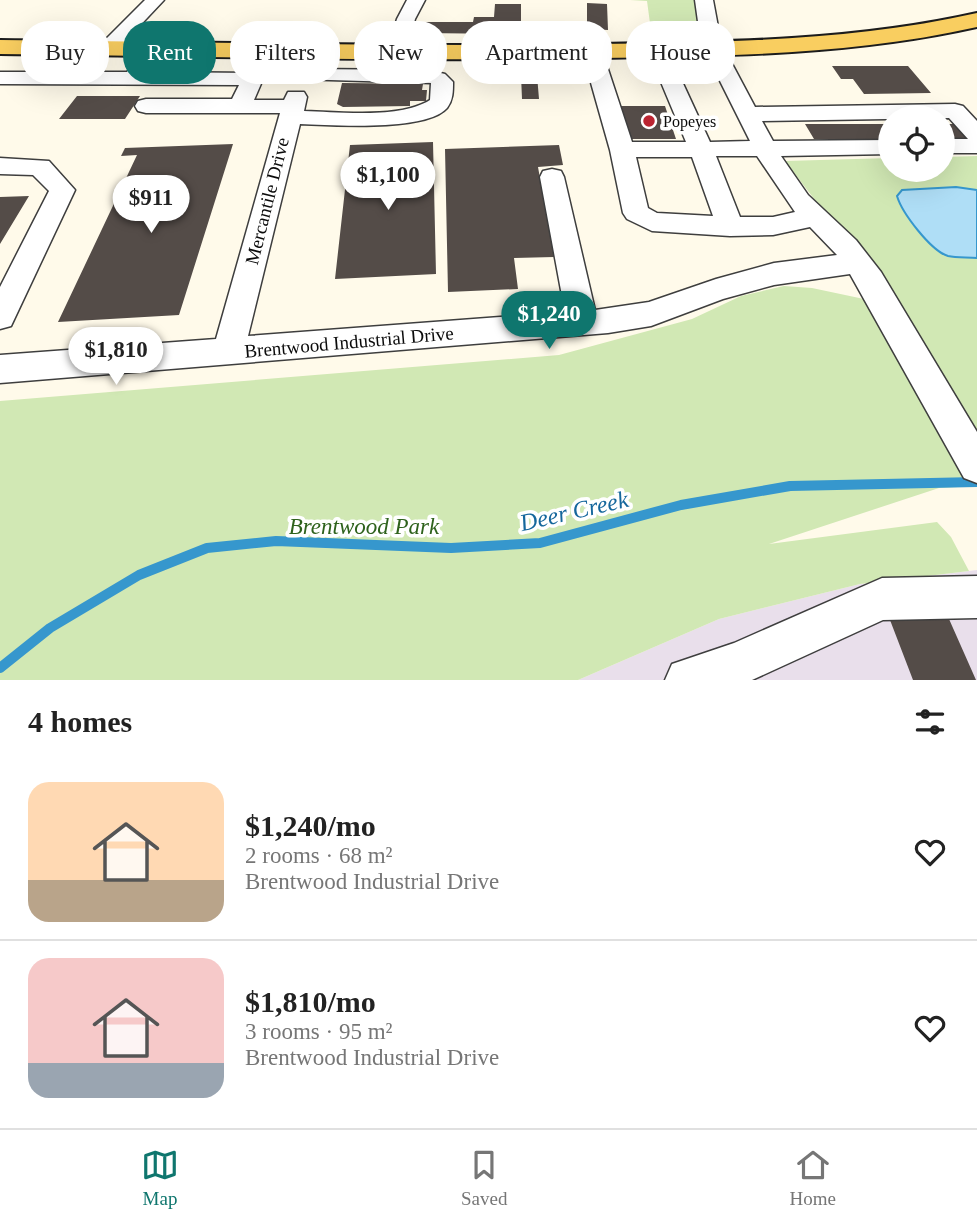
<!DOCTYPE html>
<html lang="en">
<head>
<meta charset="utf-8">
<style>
	:root { --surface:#fff; --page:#f2f2f2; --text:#222; --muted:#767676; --line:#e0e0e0; --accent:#0f766e }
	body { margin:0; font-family:"Times New Roman",serif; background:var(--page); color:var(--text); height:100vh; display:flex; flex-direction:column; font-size:26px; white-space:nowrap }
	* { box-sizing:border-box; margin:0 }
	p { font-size:23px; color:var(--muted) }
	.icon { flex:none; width:38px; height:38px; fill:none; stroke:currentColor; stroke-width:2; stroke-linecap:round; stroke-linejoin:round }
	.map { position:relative; height:680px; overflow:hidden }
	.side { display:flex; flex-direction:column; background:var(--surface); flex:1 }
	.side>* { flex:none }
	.top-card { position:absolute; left:21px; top:21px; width:936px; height:63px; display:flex; gap:14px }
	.tools { position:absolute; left:878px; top:105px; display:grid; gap:14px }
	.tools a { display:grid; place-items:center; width:77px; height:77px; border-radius:50%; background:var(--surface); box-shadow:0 7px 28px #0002; font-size:35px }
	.price { position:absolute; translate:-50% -60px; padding:0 16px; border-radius:24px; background:#fff; color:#222; font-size:23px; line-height:46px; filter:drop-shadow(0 2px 4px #0008) }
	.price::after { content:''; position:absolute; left:50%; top:42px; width:21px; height:16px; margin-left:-10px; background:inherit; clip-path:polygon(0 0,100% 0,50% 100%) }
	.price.on { background:var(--accent); color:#fff }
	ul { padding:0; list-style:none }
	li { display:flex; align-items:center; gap:21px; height:175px; padding:0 28px }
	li+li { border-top:2px solid var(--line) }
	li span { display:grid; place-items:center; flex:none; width:196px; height:140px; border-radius:21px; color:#555 }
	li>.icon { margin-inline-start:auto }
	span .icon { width:84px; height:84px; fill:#fffc; stroke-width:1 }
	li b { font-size:30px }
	h2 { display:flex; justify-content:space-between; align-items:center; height:84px; padding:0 28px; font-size:30px }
	.pill { padding:0 24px; border-radius:28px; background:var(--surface); box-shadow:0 7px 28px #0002; font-size:24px; line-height:63px }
	.pill.on { background:var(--accent); color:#fff }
	.dock { display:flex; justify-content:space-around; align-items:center; height:98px; border-top:2px solid var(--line); background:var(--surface); font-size:19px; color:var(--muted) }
	.dock a { display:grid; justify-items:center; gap:4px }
	.dock .on { color:var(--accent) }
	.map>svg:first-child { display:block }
	.industrial { fill:#e9dfeb }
	.green { fill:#d1e8b4 }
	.water { fill:#afdef6; stroke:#3697cd; stroke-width:2 }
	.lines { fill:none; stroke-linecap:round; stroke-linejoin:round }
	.stream { stroke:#3697cd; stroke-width:10 }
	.building { fill:#544c48 }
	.minor-casing { stroke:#3e3e3e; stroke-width:3 }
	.major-casing { stroke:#1c1c1c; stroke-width:4 }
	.minor { fill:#fff; fill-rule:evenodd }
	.major { fill:#f9ce60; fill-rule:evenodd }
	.poi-dot { fill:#bb2431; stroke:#fff; stroke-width:2.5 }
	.labels { text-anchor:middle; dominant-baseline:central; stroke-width:7; stroke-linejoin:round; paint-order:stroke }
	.far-poi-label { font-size:16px; fill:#0b0b0b; stroke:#fff; text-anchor:start }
	.street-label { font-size:19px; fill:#0b0b0b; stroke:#fff }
	.near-park-label { font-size:23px; font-style:italic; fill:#2e621c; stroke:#fff }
	.near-water-label { font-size:24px; font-style:italic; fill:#15679c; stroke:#fff }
</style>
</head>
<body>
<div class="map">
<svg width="977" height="680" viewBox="0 0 977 680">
	<rect width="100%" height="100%" fill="#fffaea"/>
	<path class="industrial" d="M977 570V680H578L719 619 860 584Z"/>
	<path class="green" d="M630 0H696L698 37 652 38 647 1Z
		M977 156V486L939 488 769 544 937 522 951 537 969 571 860 584 719 619 578 680H0V401L559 355 692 319 741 296 784 286 812 288 864 299 895 294 862 247 818 204 785 161 891 158V170H943V157Z"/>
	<path class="water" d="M956 187 977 190V258C968 257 957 258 948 256 931 251 902 213 897 196L902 190Z"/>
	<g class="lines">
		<path class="stream" d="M0 668 50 628 139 575 207 548 276 541 451 548 540 543 681 505 790 486 977 482"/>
	</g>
	<path class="building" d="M587 3 607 4 608 30 587 29Z
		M495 4H521V26H511V34L422 33 425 22H473L474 17H494Z
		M832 66H908L931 93 864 94 853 79H841Z
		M521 75H537L539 99H522Z
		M342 83 423 84 422 90H427L426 101H410V106L343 107 337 104Z
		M77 96H140L125 119H59Z
		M620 106H665L676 139H628Z
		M805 124H891V139H814Z
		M943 124H963L975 139H943Z
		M433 142 436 274 335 279 350 145Z
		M233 144 179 315 58 322 137 155 121 156 125 148Z
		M559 145 563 165 538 167 554 257 514 258 518 289 448 292 445 149Z
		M29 196 0 244V197Z
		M949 619 976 680H913L890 620Z"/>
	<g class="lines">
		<defs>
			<path id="minor" d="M145 0H164L115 52H101L98 48 101 44Z
				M407 0H425L415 19 407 51 404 55H390L387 51 397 19Z
				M695 0H713L721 43 755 107 955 104 963 106 977 121V153H943V139H968L949 118 762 121 773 141 891 140V154L781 156 808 195 856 240 881 272 977 432V483L964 478 850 274 774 285 723 299 651 326 608 333 0 383V355L216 339 280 113H146L138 111 135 106 138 101 146 99H232L239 85 0 84V72H127L146 45H160L163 49 148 72 253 73 260 75 263 79 254 100H284L288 92H304L307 97 304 111C338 112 400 119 430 100L431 83 296 79 293 75 296 71 303 69 428 70 445 74 453 82C453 92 453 100 447 108 426 132 331 125 300 124L248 336 565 312 540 177 543 171 552 169 561 171 564 177 595 310 649 302 716 279 774 263 837 255 810 227 773 235 730 236 652 231 627 219 623 213 610 150 582 51 585 47H599L602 51 632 142H686L648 51 651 47H665L668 51 710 142 750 141 701 43ZM716 156H757L795 212 773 217H740ZM636 157H692L713 216 657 213 648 208Z
				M0 158 49 161 75 190 11 326 0 329V287L49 191 33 175 0 174Z
				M977 576V618L883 620 752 680H665L672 664 734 643 882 578Z"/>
			<path id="major" d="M977 13V27C853 55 725 56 598 58 399 62 199 56 0 54V40C199 42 399 47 598 44 725 42 853 41 977 13Z"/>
		</defs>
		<use href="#minor" class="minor-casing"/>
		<use href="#major" class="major-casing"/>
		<use href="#minor" class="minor"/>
		<use href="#major" class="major"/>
	</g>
	<circle class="poi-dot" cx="649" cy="121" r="7"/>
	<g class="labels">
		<g class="far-poi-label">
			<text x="663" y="121">Popeyes</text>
		</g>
		<g class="street-label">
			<text transform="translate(267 201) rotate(-76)">Mercantile Drive</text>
			<text transform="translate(349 342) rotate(-5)">Brentwood Industrial Drive</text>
		</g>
		<g class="near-park-label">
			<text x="364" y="526">Brentwood Park</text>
		</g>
		<g class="near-water-label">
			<text transform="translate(574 511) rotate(-13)">Deer Creek</text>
		</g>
	</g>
</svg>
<div class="tools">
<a><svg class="icon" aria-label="locate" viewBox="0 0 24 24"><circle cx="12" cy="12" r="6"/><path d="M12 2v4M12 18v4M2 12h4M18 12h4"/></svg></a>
</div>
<b class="price" style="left:388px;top:212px">$1,100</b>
<b class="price" style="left:151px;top:235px">$911</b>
<b class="price on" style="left:549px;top:351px">$1,240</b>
<b class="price" style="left:116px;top:387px">$1,810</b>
<div class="top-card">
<a class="pill">Buy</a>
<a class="pill on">Rent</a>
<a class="pill">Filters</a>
<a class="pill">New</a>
<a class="pill">Apartment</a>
<a class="pill">House</a>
</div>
</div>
<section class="side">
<h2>4 homes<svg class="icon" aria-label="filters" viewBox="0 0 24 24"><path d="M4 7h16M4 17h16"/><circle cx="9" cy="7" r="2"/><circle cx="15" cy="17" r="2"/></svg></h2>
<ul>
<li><span style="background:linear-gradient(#ffd9b3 70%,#b9a48a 0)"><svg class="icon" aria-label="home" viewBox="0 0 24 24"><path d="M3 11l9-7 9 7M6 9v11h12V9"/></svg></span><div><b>$1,240/mo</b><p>2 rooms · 68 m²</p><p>Brentwood Industrial Drive</p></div><svg class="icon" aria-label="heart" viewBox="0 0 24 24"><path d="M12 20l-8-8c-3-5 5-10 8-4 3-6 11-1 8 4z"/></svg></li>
<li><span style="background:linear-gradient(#f6c9c9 75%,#9aa5b1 0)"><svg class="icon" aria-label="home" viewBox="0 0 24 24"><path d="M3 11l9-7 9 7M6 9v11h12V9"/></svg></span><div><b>$1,810/mo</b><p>3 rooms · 95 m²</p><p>Brentwood Industrial Drive</p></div><svg class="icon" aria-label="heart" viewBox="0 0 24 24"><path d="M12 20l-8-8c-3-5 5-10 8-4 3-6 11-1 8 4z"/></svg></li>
</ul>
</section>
<nav class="dock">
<a class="on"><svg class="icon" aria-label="map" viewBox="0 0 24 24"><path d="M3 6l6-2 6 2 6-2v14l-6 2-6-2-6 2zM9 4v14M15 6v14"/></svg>Map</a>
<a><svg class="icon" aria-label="saved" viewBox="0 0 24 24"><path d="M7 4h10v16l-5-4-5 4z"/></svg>Saved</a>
<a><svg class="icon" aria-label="home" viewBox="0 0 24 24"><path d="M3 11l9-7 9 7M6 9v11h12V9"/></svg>Home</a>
</nav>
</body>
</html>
